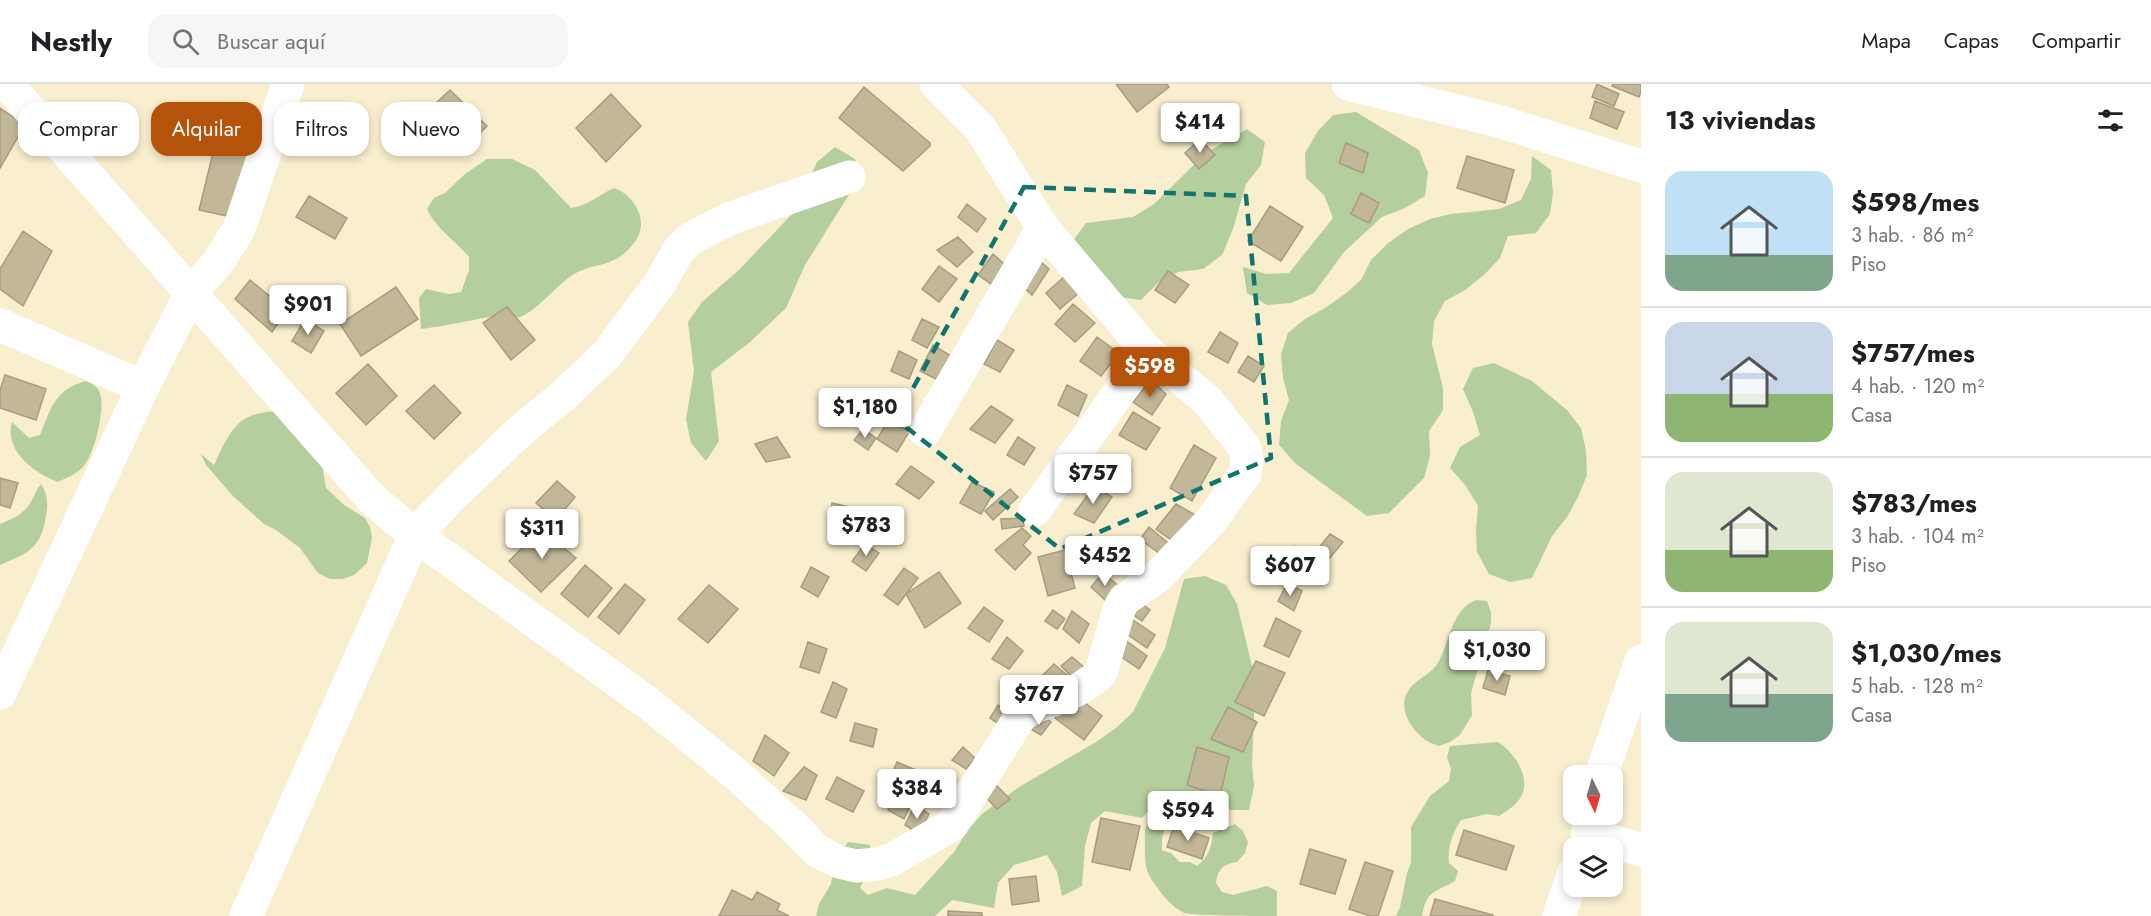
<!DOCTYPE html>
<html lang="es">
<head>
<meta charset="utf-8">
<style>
	:root { --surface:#fff; --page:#f6f6f6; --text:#202124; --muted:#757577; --line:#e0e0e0; --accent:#b45309 }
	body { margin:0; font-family:Jost,sans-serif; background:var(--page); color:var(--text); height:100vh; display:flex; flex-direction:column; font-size:22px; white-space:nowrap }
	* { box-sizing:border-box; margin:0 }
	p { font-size:20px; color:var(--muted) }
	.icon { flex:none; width:33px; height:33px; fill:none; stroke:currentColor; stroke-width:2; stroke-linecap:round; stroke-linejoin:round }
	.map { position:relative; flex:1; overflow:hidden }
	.side { display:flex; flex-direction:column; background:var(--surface); width:510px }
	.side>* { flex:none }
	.banner { position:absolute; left:18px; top:18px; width:570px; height:54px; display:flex; gap:12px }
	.needle { width:39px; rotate:175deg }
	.controls { position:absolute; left:1563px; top:681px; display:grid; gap:12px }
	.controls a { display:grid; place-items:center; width:60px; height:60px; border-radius:12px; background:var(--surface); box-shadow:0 3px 9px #0003; font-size:30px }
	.price { position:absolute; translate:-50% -51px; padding:0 14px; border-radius:6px; background:#fff; color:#222; font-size:20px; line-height:39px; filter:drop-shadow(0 2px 3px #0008) }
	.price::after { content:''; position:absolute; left:50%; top:36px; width:18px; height:14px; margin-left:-9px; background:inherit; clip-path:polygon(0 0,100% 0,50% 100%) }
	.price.selected { background:var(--accent); color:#fff }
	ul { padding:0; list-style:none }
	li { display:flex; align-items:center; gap:18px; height:150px; padding:0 24px }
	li+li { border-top:2px solid var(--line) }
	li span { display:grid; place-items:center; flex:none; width:168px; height:120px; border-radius:18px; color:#555 }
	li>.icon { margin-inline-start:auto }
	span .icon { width:72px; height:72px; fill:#fffc; stroke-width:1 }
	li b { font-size:26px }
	h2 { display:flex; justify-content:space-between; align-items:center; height:72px; padding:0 24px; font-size:26px }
	.tag { padding:0 21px; border-radius:18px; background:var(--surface); box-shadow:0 3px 9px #0003; font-size:21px; line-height:54px }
	.tag.selected { background:var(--accent); color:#fff }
	header { display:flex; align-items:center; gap:36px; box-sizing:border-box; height:84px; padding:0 30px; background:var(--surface); border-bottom:2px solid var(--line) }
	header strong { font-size:28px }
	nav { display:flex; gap:33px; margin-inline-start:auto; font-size:21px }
	.search { width:420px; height:54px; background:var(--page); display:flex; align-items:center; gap:15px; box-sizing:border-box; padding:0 21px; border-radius:18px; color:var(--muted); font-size:22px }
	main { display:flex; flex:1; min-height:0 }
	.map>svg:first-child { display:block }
	.green { fill:#b4ce9d }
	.building { fill:#c2b798; stroke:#a79c7f; stroke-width:1.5 }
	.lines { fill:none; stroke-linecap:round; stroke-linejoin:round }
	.minor { stroke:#fff; stroke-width:33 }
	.marked { fill:none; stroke:#0f766e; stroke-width:4.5; stroke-dasharray:12 8; stroke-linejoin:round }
</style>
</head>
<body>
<header>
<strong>Nestly</strong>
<div class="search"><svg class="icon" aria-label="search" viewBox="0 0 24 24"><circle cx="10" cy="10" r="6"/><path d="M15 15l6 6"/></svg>Buscar aquí</div>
<nav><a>Mapa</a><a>Capas</a><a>Compartir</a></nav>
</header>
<main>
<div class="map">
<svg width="1641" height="832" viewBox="0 0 1641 832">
	<rect width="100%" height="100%" fill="#f9eece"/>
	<path class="green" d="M1356 28 1419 66 1428 89 1425 112 1405 124 1382 133 1344 168 1314 209 1291 219 1267 221 1247 209 1243 183 1266 190 1289 189 1333 134 1324 111 1306 94 1305 69 1318 47 1333 31Z
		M1247 45 1265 58 1261 81 1246 100 1233 145 1222 171 1203 185 1178 188 1158 199 1141 216 1111 212 1072 158 1086 139 1133 133 1154 120 1206 69Z
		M835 63 855 75 857 98 805 181 786 224 750 258 711 288 719 357 706 377 691 359 686 335 694 287 688 238 702 218 739 186 793 129 817 78Z
		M1532 72 1551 86 1553 109 1550 130 1536 149 1508 152 1500 174 1484 191 1465 206 1445 217 1434 237 1432 260 1443 304V326L1429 347 1430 372 1424 394 1389 429 1367 432 1296 380 1279 361 1281 337 1289 316 1283 294 1281 270 1288 249 1305 235 1325 224 1345 210 1361 196 1371 176 1387 160 1408 145 1430 135 1451 130 1499 125 1521 116 1531 95Z
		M487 75H512L535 86 571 124C587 122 599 111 614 104 626 108 635 118 639 129 643 140 641 150 634 159 612 187 595 176 571 192 556 202 534 230 517 234 508 235 498 232 489 233 466 237 445 242 421 245L419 214 426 205 449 210 461 208 469 186V173C455 156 437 146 427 125L434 114 445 109 465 90Z
		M1494 279 1532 297 1567 326 1581 344 1586 367 1587 391 1578 413 1567 433 1552 452 1532 494 1510 498 1489 490 1477 468 1476 446 1478 422 1466 402 1450 384 1460 363 1480 351 1473 328 1463 305 1473 284Z
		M86 297C93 300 100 304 101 313 104 329 94 372 82 384 75 391 66 394 58 398 34 389 4 367 12 338L29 354 40 351C51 324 55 305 86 297Z
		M281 327 320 369 326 404 344 421 365 434 370 443 372 454 367 479 354 491 343 495H330L318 489 300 464 276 446 264 440 234 413 206 381 201 370 214 381C231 345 237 328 281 327Z
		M41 400C48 411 48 419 46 432 41 465 28 469 0 481V440C10 436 22 431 29 421 34 414 35 407 41 400Z
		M1205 492 1226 501 1237 520 1253 586 1255 611 1252 680 1254 702 1249 726H1225L1200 719 1175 732 1152 723 1142 734 1105 727 1091 739 1085 762 1082 802 1062 812 1057 788 1047 771 1014 781 998 799 994 824 952 816 935 832H816L819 820 831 800 835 777 848 758 870 761 871 783 860 804 868 811 887 804 915 811 954 768 967 747 982 730 1019 703 1096 658 1116 644 1133 628 1165 564 1184 495Z
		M1476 516 1487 517 1491 528V539L1471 609 1472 631 1460 651 1450 658 1439 662C1434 660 1427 658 1423 654 1407 641 1396 619 1412 602 1420 593 1433 589 1439 577 1450 556 1452 525 1476 516Z
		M1498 658C1512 667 1529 689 1523 708 1520 719 1508 726 1499 732L1487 730 1461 736C1453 749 1447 763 1449 779L1458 787 1455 797C1435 808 1426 807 1422 832H1396L1400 823 1407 789 1411 779V743L1430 712 1449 697 1451 685 1447 673 1450 662Z
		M1158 729 1168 733 1162 754V766L1171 769 1180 778H1190L1197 782C1209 773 1211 764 1213 749L1235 740 1243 747 1248 758 1245 769 1237 778C1223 780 1218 785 1216 799L1222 808 1233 811 1267 802 1277 807V832C1256 832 1201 832 1184 829 1172 823 1164 813 1157 803 1148 791 1145 785 1145 770 1146 750 1140 742 1158 729Z"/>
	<path class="building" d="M1116 0H1167L1169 3 1137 28Z
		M1597 0 1619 10 1614 22 1592 13Z
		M1613 0H1641V8L1639 13 1612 2Z
		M864 3 930 59V62L903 87 839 34Z
		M450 6 487 42 473 56 434 21Z
		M611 10 641 42 606 78 576 44Z
		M1595 17 1624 28 1617 45 1590 34Z
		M0 24 25 41 0 84Z
		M176 29 255 53 232 133 199 126 213 69 168 61Z
		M1200 55 1215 71 1199 85 1185 69Z
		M1346 59 1368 69 1363 89 1339 79Z
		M1467 72 1514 86 1505 119 1457 104Z
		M1361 109 1379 119 1369 139 1351 130Z
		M309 112 347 134 335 155 296 133Z
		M967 120 986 135 977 148 958 133Z
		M1270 122 1303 143 1281 177 1248 157Z
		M23 147 52 167 23 222 0 205V185Z
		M958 153 973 168 957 183 937 166Z
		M993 170 1010 185 997 204 978 191Z
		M1035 173 1049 185 1032 211 1016 196Z
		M939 182 957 195 939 218 922 205Z
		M1168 187 1189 201 1175 219 1155 206Z
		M1065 192 1080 208 1060 225 1046 209Z
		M250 196 287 227 272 248 235 215Z
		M396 203 418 235 361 272 340 240Z
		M1073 220 1095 239 1075 258 1055 240Z
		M507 223 535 256 511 276 483 239Z
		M305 235 324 247 311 269 292 257Z
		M922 235 939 243 927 264 912 256Z
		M1220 248 1238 259 1228 279 1208 268Z
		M1097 253 1119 269 1101 292 1080 277Z
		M997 256 1014 266 1000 288 984 280Z
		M933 261 954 274 940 297 920 287Z
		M899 267 917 276 909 295 891 287Z
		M1248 272 1264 282 1254 298 1238 288Z
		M368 280 397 312 366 341 336 309Z
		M5 291 46 305 36 336 0 324V306Z
		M1151 296 1166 310 1152 331 1133 318Z
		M434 301 461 329 434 355 406 327Z
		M1067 301 1087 311 1078 332 1058 321Z
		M991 322 1013 336 995 359 970 345Z
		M1133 328 1160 344 1146 366 1119 351Z
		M889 335 909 348 897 368 877 355Z
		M863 345 876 354 868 366 854 356Z
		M777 353 790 373 766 378 755 360Z
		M1018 353 1035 364 1024 381 1007 371Z
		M1194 361 1216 374 1192 417 1170 404Z
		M1110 372 1131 388 1116 409 1096 392Z
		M911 382 934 398 919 415 896 400Z
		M0 394 18 399 10 424 0 421Z
		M557 397 575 413 556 436 536 419Z
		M972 398 994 408 981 430 960 419Z
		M1094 402 1112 413 1094 439 1074 430Z
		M1010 405 1018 413 993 436 985 427Z
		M832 419 854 424 850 442 830 437Z
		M1176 420 1197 432 1178 461 1156 445Z
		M1023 434 1024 442 1002 445 1001 435Z
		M1149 443 1173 463 1164 473 1140 455Z
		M1022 444 1031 452 1023 461 1031 469 1015 486 995 466Z
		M541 445 576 474 541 508 509 477Z
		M1330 450 1343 458 1329 475 1317 466Z
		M1088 459 1104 471 1097 481 1080 467Z
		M865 460 879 469 866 487 852 477Z
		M1294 462 1328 485 1319 499 1285 478Z
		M1065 466 1075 504 1048 512 1038 473Z
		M585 481 612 504 588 533 561 510Z
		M811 483 829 493 818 513 801 503Z
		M904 484 918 494 898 521 884 511Z
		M939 488 961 519 925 544 906 510Z
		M1103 489 1119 502 1106 517 1091 503Z
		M625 500 645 516 619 550 598 533Z
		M1287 500 1302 507 1294 527 1278 517Z
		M709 501 738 525 708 559 678 535Z
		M1133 513 1150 526 1142 537 1125 525Z
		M984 523 1003 537 989 558 968 544Z
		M1053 526 1065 535 1057 545 1045 537Z
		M1072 527 1089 540 1079 559 1063 545Z
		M1130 534 1155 551 1147 564 1121 546Z
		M1276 534 1301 547 1289 573 1264 562Z
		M1007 553 1023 567 1009 585 992 575Z
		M1125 556 1147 572 1139 585 1117 570Z
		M808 558 827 565 819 589 800 583Z
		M1072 573 1084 583 1073 594 1061 582Z
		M1256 577 1285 589 1264 632 1235 618Z
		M1054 580 1068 592 1058 604 1043 591Z
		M1488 586 1510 592 1505 611 1483 604Z
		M833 598 847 605 836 634 821 628Z
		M1014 600 1028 610 1017 627 1002 615Z
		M1076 612 1102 632 1084 656 1055 634Z
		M998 621 1011 630 1003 643 990 634Z
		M1228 623 1257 638 1243 668 1211 655Z
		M1047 635 1051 638 1041 651 1025 642Z
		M855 639 877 645 873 663 850 657Z
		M765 651 789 669 774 692 753 677Z
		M963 663 975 674 966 685 952 676Z
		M1197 663 1229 673 1220 712 1187 701Z
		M897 678 918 687 912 701 892 690Z
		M804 683 817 691 806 716 783 707Z
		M837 693 864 707 853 728 826 715Z
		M990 695 1010 715 997 725 979 706Z
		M898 701 915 711 904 735 888 726Z
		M915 721 929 730 919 750 905 741Z
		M1101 734 1140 742 1130 786 1092 778Z
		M1174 742 1209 754 1202 775 1167 763Z
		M1464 746 1514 762 1506 786 1456 771Z
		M1310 765 1346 776 1335 810 1300 800Z
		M1365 778 1393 787 1378 832H1370L1349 825Z
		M1036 792 1039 817 1012 821 1009 795Z
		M732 806 752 816 757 808 780 820 777 826 789 832H719Z
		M1435 815 1493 831V832H1430Z
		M948 827 982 829V832H948Z"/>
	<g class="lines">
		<path class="minor" d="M7 0 371 414 415 451 246 832
			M1348 0 1498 37 1641 82
			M849 93 731 134 690 155 678 167 660 199 607 270 564 311 519 348 452 412 415 451 648 619 737 691 795 744 817 767 839 778 856 782 876 780 891 776 952 741 1020 633C1033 620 1048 620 1064 612 1077 607 1091 598 1101 589L1119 525 1124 516 1158 492 1210 438 1245 390 1247 377 1245 364 1207 316 1148 268 1043 144 980 44 936 0
			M0 241 143 303
			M925 347 1043 144
			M1035 426 1148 268
			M0 609 143 303 191 209 218 178 239 145 288 0
			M1601 692 1641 577
			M1587 749 1641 766
			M1559 832 1574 788"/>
	</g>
	<path class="marked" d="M1024 103 1246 112 1271 374 1060 465 896 335Z"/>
</svg>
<div class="controls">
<a><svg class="needle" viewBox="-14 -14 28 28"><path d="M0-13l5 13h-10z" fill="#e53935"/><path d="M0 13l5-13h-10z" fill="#757577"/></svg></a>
<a><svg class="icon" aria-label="layers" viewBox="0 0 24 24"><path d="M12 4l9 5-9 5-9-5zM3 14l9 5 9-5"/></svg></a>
</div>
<b class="price" style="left:1200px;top:70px">$414</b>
<b class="price" style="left:308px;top:252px">$901</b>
<b class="price selected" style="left:1150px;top:314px">$598</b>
<b class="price" style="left:865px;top:355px">$1,180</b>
<b class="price" style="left:1093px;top:421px">$757</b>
<b class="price" style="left:866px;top:473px">$783</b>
<b class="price" style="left:542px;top:476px">$311</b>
<b class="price" style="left:1105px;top:503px">$452</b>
<b class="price" style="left:1290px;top:513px">$607</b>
<b class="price" style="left:1497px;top:598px">$1,030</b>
<b class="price" style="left:1039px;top:642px">$767</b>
<b class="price" style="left:917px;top:736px">$384</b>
<b class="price" style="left:1188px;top:758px">$594</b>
<div class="banner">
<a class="tag">Comprar</a>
<a class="tag selected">Alquilar</a>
<a class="tag">Filtros</a>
<a class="tag">Nuevo</a>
</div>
</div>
<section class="side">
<h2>13 viviendas<svg class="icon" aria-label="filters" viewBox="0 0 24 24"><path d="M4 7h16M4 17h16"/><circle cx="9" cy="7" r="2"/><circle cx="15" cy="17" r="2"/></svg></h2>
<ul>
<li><span style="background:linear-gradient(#bfe0f5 70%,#7fa58c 0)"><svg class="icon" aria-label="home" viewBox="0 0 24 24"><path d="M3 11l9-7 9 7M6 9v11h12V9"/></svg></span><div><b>$598/mes</b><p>3 hab. · 86 m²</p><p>Piso</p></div></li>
<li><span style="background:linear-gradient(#c9d6e8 60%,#8fb573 0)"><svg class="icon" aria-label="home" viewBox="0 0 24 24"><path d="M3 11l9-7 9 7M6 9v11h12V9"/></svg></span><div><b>$757/mes</b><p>4 hab. · 120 m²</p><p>Casa</p></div></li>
<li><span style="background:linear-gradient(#dfe7d0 65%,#8fb573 0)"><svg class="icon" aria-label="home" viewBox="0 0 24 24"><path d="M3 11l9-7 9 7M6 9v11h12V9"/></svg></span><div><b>$783/mes</b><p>3 hab. · 104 m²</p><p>Piso</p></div></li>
<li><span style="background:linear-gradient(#dfe7d0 60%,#7fa58c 0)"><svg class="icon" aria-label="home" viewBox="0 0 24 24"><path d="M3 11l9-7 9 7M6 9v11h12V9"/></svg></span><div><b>$1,030/mes</b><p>5 hab. · 128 m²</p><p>Casa</p></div></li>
</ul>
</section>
</main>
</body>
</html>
